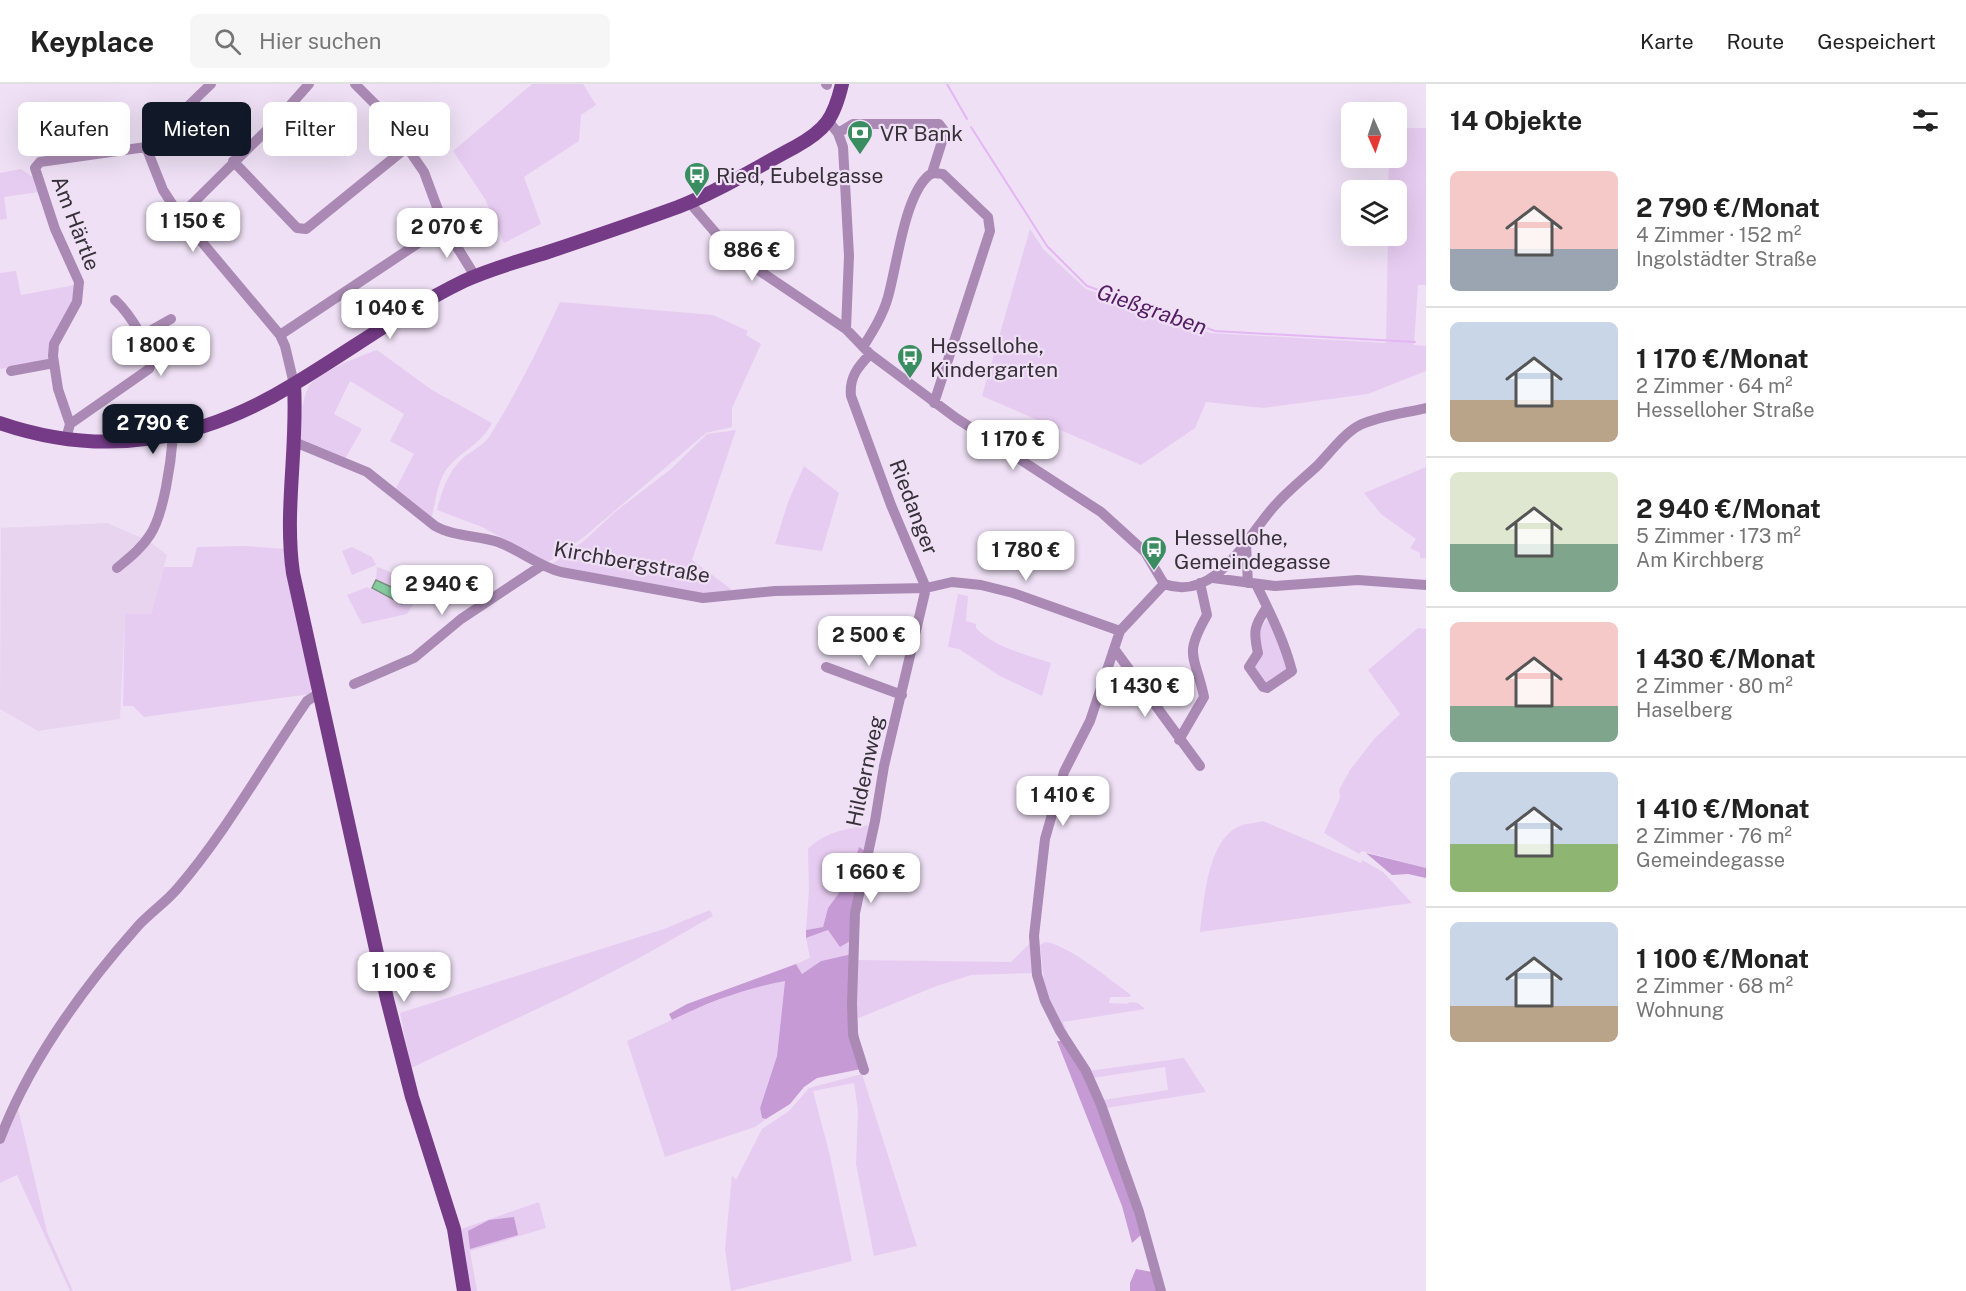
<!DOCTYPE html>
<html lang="de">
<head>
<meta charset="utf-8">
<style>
	:root { --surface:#fff; --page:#f6f6f6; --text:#222; --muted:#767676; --line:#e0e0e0; --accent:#111827 }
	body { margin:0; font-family:"Public Sans",sans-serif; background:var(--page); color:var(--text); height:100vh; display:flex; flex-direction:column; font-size:22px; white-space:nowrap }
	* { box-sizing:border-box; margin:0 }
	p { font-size:20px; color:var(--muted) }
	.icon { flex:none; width:33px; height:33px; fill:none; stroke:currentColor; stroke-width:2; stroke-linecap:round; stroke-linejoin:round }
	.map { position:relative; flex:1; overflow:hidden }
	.drawer { display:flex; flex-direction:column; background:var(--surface); width:540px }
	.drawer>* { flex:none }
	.banner { position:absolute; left:18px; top:18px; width:570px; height:54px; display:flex; gap:12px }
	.needle { width:39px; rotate:177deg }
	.buttons { position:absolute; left:1341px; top:18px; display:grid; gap:12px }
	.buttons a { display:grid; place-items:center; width:66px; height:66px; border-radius:9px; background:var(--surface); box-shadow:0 6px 24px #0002; font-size:30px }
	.price { position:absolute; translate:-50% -51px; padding:0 14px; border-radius:12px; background:#fff; color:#222; font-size:20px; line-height:39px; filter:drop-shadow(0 2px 3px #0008) }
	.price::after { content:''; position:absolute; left:50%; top:36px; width:18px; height:14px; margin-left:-9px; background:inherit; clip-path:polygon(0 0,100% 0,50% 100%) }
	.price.on { background:var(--accent); color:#fff }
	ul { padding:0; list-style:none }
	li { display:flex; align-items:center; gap:18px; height:150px; padding:0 24px }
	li+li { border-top:2px solid var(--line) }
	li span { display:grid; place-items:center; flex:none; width:168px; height:120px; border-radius:9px; color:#555 }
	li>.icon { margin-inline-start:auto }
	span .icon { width:72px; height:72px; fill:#fffc; stroke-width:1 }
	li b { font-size:26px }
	h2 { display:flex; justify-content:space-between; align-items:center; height:72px; padding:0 24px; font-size:26px }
	.pill { padding:0 21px; border-radius:9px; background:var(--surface); box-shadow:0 6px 24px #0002; font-size:21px; line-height:54px }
	.pill.on { background:var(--accent); color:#fff }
	header { display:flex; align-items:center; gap:36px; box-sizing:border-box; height:84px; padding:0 30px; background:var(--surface); border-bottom:2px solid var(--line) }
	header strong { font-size:28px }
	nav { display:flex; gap:33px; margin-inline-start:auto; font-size:21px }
	.search { width:420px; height:54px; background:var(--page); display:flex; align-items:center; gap:15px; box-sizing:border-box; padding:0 21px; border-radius:9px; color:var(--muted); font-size:22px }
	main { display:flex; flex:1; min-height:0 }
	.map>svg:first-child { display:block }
	.built { fill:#e8d4ef }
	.green { fill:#e7ccf1 }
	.forest { fill:#c69ad5 }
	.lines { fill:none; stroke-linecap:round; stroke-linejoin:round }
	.stream { stroke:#e4b6f3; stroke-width:2 }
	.building { fill:#84cca0; stroke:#7b9183; stroke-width:1.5 }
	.minor { stroke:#aa8ab4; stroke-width:10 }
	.major { stroke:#753b87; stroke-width:14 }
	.labels { text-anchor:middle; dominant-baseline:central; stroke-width:4.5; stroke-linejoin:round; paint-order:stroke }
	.poi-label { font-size:21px; fill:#363038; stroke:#efe0f5; text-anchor:start }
	.street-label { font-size:21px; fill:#363038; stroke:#efe0f5 }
	.water-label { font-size:22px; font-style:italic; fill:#531d63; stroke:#efe0f5 }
</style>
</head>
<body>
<header>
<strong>Keyplace</strong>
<div class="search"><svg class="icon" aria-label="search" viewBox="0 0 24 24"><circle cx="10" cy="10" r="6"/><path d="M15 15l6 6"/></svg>Hier suchen</div>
<nav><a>Karte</a><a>Route</a><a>Gespeichert</a></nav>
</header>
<main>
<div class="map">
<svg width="1426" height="1207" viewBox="0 0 1426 1207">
	<rect width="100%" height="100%" fill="#efe0f5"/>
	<path class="built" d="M107 439 149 457 167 471 151 530 125 531 120 635 38 647 0 625 1 444Z"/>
	<path class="green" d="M532 0H583L596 21 581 31 579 57 524 93 541 140 504 159 485 115 453 67Z
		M1397 44H1426V201H1418L1414 261 1426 262V287L1368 310 1263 324 1206 318 1195 344 1141 381 982 312 1030 145 1044 166 1086 205 1211 249 1386 259 1388 152H1396V106H1388L1389 74H1396Z
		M21 85 35 95 39 108 4 113 7 135 0 136V89Z
		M16 187 21 211 75 201 76 214 51 277 0 285V189Z
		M560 218 713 231 748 247 746 251 761 260 732 324V343L706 349 584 453 547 479 482 443 437 426C442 406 448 387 464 373 472 367 483 361 489 353 516 310 539 264 560 218Z
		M377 266 432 306 492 339C482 360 459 368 446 386 437 399 435 421 431 437L395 406 414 370 390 357 404 330 350 297 334 330 362 345 345 375 298 355C301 339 301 319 308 304 315 289 360 272 377 266Z
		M736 346 692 476 731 505 729 510 690 509 548 483 585 456 615 428 671 385 707 350Z
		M804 382 839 409 822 467 775 460 788 418Z
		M1426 383V474H1420V469L1410 464 1416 455 1381 430 1364 409Z
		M244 462 286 465 313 602 310 610 144 633 133 622H123L125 530H151L164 483H192L197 463Z
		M352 463 372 473 376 481 352 491 342 467Z
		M377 483C393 487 405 498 417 509V515L407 530 362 540 347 511 367 503 402 520 409 515 406 513 407 510 376 496Z
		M958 510 968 512 966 537 976 540V544C995 564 1026 570 1051 579L1042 612 1000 592 959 565 948 563Z
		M1269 534 1290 585 1263 600 1252 583C1254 565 1255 547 1269 534Z
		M1418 544 1426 545V784L1362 767 1359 770 1324 749 1340 714 1339 706 1350 686 1374 655 1400 630 1368 586Z
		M1263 737 1361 779 1362 776 1383 788 1412 819 1200 848C1204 818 1207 755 1240 742 1247 739 1256 739 1263 737Z
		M867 741 869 742 865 767 859 764 850 794 828 824 823 843 806 846 809 806 808 765C824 748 844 746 867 741Z
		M710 826 713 832 641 873 571 909 411 984 400 929 664 845Z
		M828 846 850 857 852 870 821 877 802 890 796 880 810 874 806 854Z
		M1045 858C1066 859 1113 898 1131 911L1130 913H1110L1109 919 1128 920 1129 918 1138 919 1145 925 1063 938 1068 949 1066 950 1045 906 1040 861Z
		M1030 859 1034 889 971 891 934 903 854 936 858 876 1011 878Z
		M785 896 777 972 760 1024 762 1034 766 1035 755 1043 665 1073 627 957C678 933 729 907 785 896Z
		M1184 974 1206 1008 1106 1024 1103 1016 1168 1006 1165 983 1093 994 1088 987Z
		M862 990 917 1162 874 1172 856 1080 858 1026 854 999 813 1007 830 1072 852 1177 731 1207 725 1165 732 1091 736 1096 762 1045 789 1027 809 1004Z
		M17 1020 47 1148 73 1207H70L17 1091 0 1099V1061Z
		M539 1118 546 1144 470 1167 477 1207H470L461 1145Z"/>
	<path class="forest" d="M859 763 865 767 850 857 840 863 828 846 806 854V846L823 843 828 824 850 794Z
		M1366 769 1426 784V794L1408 790 1392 791Z
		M852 870 861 985 817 994 804 1003 790 1020 766 1035 762 1034 760 1024 777 972 785 897C746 904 708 918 672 936L669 930 687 920 796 880 802 890 821 877Z
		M1057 957H1063L1091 1005 1117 1074 1141 1151 1132 1159 1122 1122Z
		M514 1133 518 1151 470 1165 468 1147 489 1136Z
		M1136 1185 1152 1188 1157 1207H1130V1199Z"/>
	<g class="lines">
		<path class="stream" d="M947 0 967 35
			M971 43 1047 162 1087 202 1215 247 1415 258"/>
	</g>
	<path class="building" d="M376 496 407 510 402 520 372 504Z"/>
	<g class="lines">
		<path class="minor" d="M355 0 382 27 424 88 444 142 475 192
			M826 0 827 1
			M829 38 838 49 843 63 849 172 846 245
			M838 49 853 40H939L945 48 932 89
			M146 63 163 106 180 132 280 251 285 262 294 300
			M146 63 211 0
			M233 77 297 144 306 145 406 64
			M689 118 733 169 846 245 870 270 956 334 1101 428 1145 468 1164 500C1214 518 1244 458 1271 426 1284 410 1302 396 1317 382 1329 370 1344 349 1360 341 1379 332 1405 329 1426 324
			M180 132 279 34 309 0
			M280 251 444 142
			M141 252 171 235
			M863 263C873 247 883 231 888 213 897 181 904 117 926 94 931 88 936 89 943 90L988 133 990 147 934 319
			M870 270C858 283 849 293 851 312L891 421 926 504
			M11 287 54 279
			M70 340 149 285C158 270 127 227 115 216
			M66 355 70 340 58 305 53 272 54 260 77 218 79 198 55 145 35 84 40 78 146 63
			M292 357 367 388 435 442C454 453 477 451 498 458 520 466 538 482 561 488L703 514 775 507 926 504 952 498 981 501 1013 509 1120 547
			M1246 461 1248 499
			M117 484C129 474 141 465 150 451 164 430 171 378 173 352
			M1213 494 1275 502 1358 496 1426 501
			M1256 500C1270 529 1284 556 1292 587L1267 604 1263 603 1249 583 1258 569C1253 547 1254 542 1267 523
			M1115 566 1200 682
			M826 583 902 611
			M354 600 414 574 461 535 541 482
			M1179 656 1204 613C1195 570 1183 573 1207 531L1200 499
			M864 986 853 951 852 919 855 829 875 737 884 682 926 504
			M0 1055C30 976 82 905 138 842 150 829 166 818 177 805 227 747 264 679 307 617L321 608
			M1161 1207 1139 1128 1101 1021 1086 987 1060 947 1045 917 1037 891 1034 852 1045 755 1064 688 1090 637 1120 547 1164 500"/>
		<path class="major" d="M294 300C298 364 284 426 293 489L387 915 412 1013 454 1145 464 1207
			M0 339C105 375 201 357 294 300 351 266 404 226 464 197 490 185 519 177 545 169 590 154 634 139 678 123 719 107 757 83 795 63 826 46 834 34 842 0"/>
	</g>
	<defs>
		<symbol id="bank-pin" viewBox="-11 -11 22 30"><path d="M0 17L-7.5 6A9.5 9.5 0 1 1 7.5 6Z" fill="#3a8d60" stroke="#efe0f5"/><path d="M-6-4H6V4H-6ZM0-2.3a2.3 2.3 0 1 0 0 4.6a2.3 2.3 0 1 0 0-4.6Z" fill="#fff"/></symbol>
		<symbol id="bus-pin" viewBox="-11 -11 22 30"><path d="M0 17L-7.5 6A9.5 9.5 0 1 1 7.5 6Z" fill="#3a8d60" stroke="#efe0f5"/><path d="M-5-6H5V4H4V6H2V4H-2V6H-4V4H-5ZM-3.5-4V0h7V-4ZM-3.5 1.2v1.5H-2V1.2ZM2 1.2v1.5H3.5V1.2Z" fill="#fff"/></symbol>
	</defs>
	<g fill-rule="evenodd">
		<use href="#bank-pin" x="845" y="34" width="30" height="40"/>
		<use href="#bus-pin" x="682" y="76" width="30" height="40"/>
		<use href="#bus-pin" x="895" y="258" width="30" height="40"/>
		<use href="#bus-pin" x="1139" y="450" width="30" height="40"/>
	</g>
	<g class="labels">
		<g class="poi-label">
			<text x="880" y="49">VR Bank</text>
			<text x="716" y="91">Ried, Eubelgasse</text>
			<text x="930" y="261">Hessellohe,<tspan x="930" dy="24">Kindergarten</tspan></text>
			<text x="1174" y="453">Hessellohe,<tspan x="1174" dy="24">Gemeindegasse</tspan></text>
		</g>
		<g class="street-label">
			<text transform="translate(76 139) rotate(69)">Am Härtle</text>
			<text transform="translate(914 423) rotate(69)">Riedanger</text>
			<text transform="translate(632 478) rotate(10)">Kirchbergstraße</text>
			<text transform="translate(865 687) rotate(-78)">Hildernweg</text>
		</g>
		<g class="water-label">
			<text transform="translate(1152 225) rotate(19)">Gießgraben</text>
		</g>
	</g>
</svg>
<div class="buttons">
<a><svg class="needle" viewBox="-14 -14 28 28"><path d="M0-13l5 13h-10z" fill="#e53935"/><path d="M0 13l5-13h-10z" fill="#767676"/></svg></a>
<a><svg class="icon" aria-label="layers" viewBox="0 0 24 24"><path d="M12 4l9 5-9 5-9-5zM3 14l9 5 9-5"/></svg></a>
</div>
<b class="price" style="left:193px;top:169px">1 150 €</b>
<b class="price" style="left:447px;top:175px">2 070 €</b>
<b class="price" style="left:752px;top:198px">886 €</b>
<b class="price" style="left:390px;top:256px">1 040 €</b>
<b class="price" style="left:161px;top:293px">1 800 €</b>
<b class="price on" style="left:153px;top:371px">2 790 €</b>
<b class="price" style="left:1013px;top:387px">1 170 €</b>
<b class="price" style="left:1026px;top:498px">1 780 €</b>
<b class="price" style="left:442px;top:532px">2 940 €</b>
<b class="price" style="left:869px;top:583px">2 500 €</b>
<b class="price" style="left:1145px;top:634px">1 430 €</b>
<b class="price" style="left:1063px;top:743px">1 410 €</b>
<b class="price" style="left:871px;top:820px">1 660 €</b>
<b class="price" style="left:404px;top:919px">1 100 €</b>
<div class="banner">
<a class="pill">Kaufen</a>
<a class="pill on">Mieten</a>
<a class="pill">Filter</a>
<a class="pill">Neu</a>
</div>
</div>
<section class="drawer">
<h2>14 Objekte<svg class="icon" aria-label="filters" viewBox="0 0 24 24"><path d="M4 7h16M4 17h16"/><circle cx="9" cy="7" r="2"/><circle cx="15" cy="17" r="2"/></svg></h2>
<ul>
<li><span style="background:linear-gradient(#f6c9c9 65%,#9aa5b1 0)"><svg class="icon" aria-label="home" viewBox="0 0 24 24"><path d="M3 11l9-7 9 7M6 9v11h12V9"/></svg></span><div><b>2 790 €/Monat</b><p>4 Zimmer · 152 m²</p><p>Ingolstädter Straße</p></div></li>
<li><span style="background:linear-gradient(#c9d6e8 65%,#b9a48a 0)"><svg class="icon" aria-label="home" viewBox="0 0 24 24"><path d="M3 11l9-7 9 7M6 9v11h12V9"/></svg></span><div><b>1 170 €/Monat</b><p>2 Zimmer · 64 m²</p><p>Hesselloher Straße</p></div></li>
<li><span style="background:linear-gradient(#dfe7d0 60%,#7fa58c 0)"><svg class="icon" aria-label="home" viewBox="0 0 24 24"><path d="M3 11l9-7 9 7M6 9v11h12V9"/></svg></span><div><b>2 940 €/Monat</b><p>5 Zimmer · 173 m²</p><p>Am Kirchberg</p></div></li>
<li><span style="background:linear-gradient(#f6c9c9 70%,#7fa58c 0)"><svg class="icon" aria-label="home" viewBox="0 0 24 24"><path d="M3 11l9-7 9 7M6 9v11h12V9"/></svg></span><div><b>1 430 €/Monat</b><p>2 Zimmer · 80 m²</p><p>Haselberg</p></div></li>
<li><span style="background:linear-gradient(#c9d6e8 60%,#8fb573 0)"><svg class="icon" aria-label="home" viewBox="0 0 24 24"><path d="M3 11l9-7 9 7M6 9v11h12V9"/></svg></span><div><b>1 410 €/Monat</b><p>2 Zimmer · 76 m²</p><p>Gemeindegasse</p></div></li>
<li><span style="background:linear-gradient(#c9d6e8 70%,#b9a48a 0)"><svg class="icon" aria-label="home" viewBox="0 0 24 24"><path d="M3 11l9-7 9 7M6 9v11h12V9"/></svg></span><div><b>1 100 €/Monat</b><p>2 Zimmer · 68 m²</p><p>Wohnung</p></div></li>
</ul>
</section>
</main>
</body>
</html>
